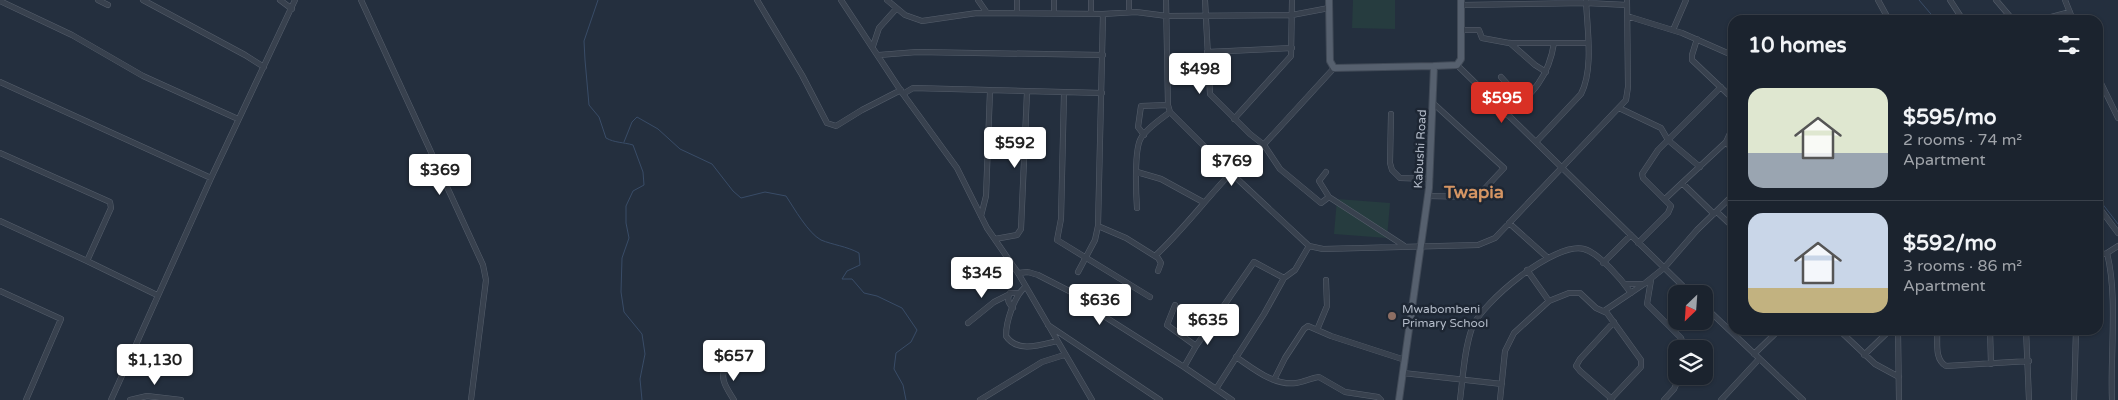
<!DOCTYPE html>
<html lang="en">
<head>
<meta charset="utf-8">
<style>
	:root { --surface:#1b232e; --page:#282f3a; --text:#f1f3f6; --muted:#a0a4aa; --line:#39404a; --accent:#d93025 }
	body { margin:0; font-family:"Varela Round",sans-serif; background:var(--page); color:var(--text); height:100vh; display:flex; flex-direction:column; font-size:19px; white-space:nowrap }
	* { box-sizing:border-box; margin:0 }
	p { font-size:16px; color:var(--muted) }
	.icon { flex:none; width:28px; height:28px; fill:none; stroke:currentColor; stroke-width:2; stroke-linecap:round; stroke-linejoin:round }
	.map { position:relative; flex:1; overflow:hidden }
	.side { position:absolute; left:1728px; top:15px; width:375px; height:320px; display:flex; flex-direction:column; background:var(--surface); border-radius:15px; box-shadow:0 1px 4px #0004,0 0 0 1px var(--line) }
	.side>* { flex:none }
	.needle { width:32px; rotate:205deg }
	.tools { position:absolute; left:1668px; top:285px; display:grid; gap:10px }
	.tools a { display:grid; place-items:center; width:45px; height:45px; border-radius:10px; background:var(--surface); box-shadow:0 1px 4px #0004,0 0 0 1px var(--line); font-size:25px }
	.price { position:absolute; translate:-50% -42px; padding:0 11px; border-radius:5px; background:#fff; color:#222; font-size:16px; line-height:32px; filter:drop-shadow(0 1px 2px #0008) }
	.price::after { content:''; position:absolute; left:50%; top:30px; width:15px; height:11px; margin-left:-8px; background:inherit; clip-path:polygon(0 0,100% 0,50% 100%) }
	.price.active { background:var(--accent); color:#fff }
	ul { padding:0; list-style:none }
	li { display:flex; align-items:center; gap:15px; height:125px; padding:0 20px }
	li+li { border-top:1px solid var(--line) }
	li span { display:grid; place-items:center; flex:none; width:140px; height:100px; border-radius:15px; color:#555 }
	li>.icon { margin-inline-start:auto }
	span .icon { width:60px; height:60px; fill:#fffc; stroke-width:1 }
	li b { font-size:21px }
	h2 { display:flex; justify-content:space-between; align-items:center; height:60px; padding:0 20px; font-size:21px }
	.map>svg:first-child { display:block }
	.green { fill:#263c3f }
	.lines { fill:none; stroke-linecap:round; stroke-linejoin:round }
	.stream { stroke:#394c67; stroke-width:1 }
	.minor-casing { stroke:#565f6c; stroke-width:6 }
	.major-casing { stroke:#414a57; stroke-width:8 }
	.minor { stroke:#38414e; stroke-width:5 }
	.major { stroke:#56606e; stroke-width:6 }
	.education-dot { fill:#8d6e63; stroke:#1d2633; stroke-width:2 }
	.labels { text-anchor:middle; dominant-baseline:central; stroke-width:5; stroke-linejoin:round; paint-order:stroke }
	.street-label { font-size:12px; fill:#b4bcc9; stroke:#1d2633 }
	.poi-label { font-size:12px; fill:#b4bcc9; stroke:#1d2633; text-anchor:start }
	.district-label { font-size:18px; font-weight:bold; fill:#d59563; stroke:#1d2633 }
</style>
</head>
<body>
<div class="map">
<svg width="2118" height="400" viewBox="0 0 2118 400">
	<rect width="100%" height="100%" fill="#242f3e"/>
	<path class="green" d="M1353 0H1395V29L1352 28Z
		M1337 199 1390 203 1387 238 1334 234Z"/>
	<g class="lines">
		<path class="stream" d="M598 0 584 41 585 60 589 105 599 117 606 138C615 143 623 142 633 145L643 172 644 185 633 191 626 206V223L629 238 622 258 621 292 624 312 642 334 645 354 640 379 642 400
			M1919 0 1936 20
			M624 142 632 122 637 117 658 129 680 149 712 164 733 191 741 198 765 192 786 196C794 208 808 233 821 240 833 245 846 246 859 253L860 265 847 271 842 279H852L864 293 877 296 902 308 917 330 911 342 896 353 894 369 903 385 906 400
			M2098 198 2118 224"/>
		<defs>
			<path id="minor" d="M98 0 108 5
				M143 0 245 55 264 67
				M280 0 292 9
				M361 0 483 265 486 280 471 400
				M757 0 802 75 827 123 836 126 862 110 901 90
				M841 0 903 94 957 168 987 228 1018 273 1092 400
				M887 0 905 15 922 21 977 13 1103 14 1136 12 1167 16 1292 15 1329 8
				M978 0 987 13
				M1017 0V12
				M1054 0V13
				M1091 0V14
				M1129 0V12
				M1166 0 1168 105 1170 112 1231 173 1309 246 1323 249 1478 245 1495 238 1626 100 1628 87 1627 0
				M1205 0 1210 94 1250 134 1264 145 1280 169 1321 203 1329 197
				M1878 0 1889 20
				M1950 0 1963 20
				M1996 0 2013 20
				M2065 0 2073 20
				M0 1 72 35 143 76 238 119
				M1461 5 1586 3 1627 5
				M1627 16 1682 33 1732 55
				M2040 20 2070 12
				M1462 30H1479L1482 38 1509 43H1588
				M1673 30 1686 0
				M1697 39 1692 55V60L1732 98
				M1510 43 1535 65 1546 72
				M873 46 879 28 896 9
				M1207 52 1292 48
				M879 55 917 52 1103 55
				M1457 65 1691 294
				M1501 77 1523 101
				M2098 77 2118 118
				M0 82 211 178
				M1064 93 1061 219 1057 240 1150 297
				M903 94 913 88 1102 93
				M1619 108 1661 128 1668 140 1700 167
				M1391 114 1390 163 1392 170 1400 178 1430 179
				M1507 115C1533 94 1549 76 1554 43
				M1234 119 1291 56 1292 0
				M1144 135 1138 127 1141 106 1168 105
				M1536 142 1581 94C1594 69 1587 28 1586 0
				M1726 142 1732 149
				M0 153 110 202 111 208 87 261 157 295
				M1137 172 1161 179 1203 202
				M1326 172 1319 181 1329 197 1403 245
				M1235 176 1334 68
				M1428 196 1477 197 1504 168 1434 104
				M1665 199 1682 183
				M2098 206 2118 233
				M1137 208C1136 194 1134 149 1141 138 1147 128 1161 119 1170 112
				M1717 212 1732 226
				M1714 214 1682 183 1726 142 1732 129
				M981 216 986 196 990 91
				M0 221 87 261
				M1509 223 1548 258
				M1098 226 1126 238 1158 258 1161 263 1158 271
				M995 239 1017 235 1021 229 1027 92
				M1638 243 1668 213 1671 206 1643 178 1642 174 1658 150 1721 87
				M2107 253C2118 297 2110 354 2112 400
				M1155 256C1183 230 1205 200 1231 173
				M2098 256 2107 253 2118 246
				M1603 263 1631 235
				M1527 270 1549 301
				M1078 272 1095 240 1098 226 1103 14
				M1018 273 1028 272 1038 275 1077 295 1099 313 1184 367 1232 400
				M1651 280 1647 304 1681 338 1685 349
				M1625 284H1644
				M1025 287C1014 297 1006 321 1006 336 1017 353 1040 345 1057 341
				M0 291 61 319 26 400
				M1175 305 1167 325 1196 346 1254 262 1284 278
				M1704 306 1803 400
				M1013 308C1009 304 1006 299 1010 293H1019
				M1604 311 1644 284 1664 268 1697 230 1732 196
				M968 323 994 302 1008 295
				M1048 325 1160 400
				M1317 330 1327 306 1326 280
				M1839 330 1875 364 1899 377
				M1898 330 1899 400
				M1937 330C1938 342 1934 359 1946 366L2029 361
				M1990 330 1991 364
				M2026 330 2029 400
				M1754 354 1779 330
				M1864 355 1890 330
				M1236 357C1254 369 1274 386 1296 383 1304 382 1311 378 1319 377L1345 392 1378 397 1381 400
				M726 364C719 379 726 387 734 400
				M1184 367 1196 346
				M1403 373 1502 384
				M1274 380 1285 358 1304 329 1308 326 1331 336 1405 360
				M1216 389 1264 314 1284 278 1295 270 1309 246
				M1612 399 1580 371 1576 366 1580 359 1614 322
				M111 400 211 178 295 0
				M130 400 147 396 181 400
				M980 400 1042 362 1064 355
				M1460 400C1463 377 1464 350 1472 328 1481 303 1555 241 1584 249 1599 253 1622 280 1631 293
				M1500 400 1505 351 1514 333 1549 301 1569 293H1580L1596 308 1607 313 1641 360V367L1610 400
				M1664 400 1674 389 1680 376
				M1721 400 1759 359
				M2074 400 2076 330"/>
			<path id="major" d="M1329 0 1330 61 1334 68 1434 66 1429 188 1399 400
				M1434 66 1457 65 1461 59V0"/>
		</defs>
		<use href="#minor" class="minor-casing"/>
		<use href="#major" class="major-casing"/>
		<use href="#minor" class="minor"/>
		<use href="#major" class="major"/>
	</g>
	<circle class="education-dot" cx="1392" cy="316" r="5"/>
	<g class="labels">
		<g class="street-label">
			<text transform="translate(1420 149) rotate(-87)">Kabushi Road</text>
		</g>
		<g class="poi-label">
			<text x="1402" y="309">Mwabombeni<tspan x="1402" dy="14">Primary School</tspan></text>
		</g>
		<g class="district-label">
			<text x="1474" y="192">Twapia</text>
		</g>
	</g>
</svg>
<div class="tools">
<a><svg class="needle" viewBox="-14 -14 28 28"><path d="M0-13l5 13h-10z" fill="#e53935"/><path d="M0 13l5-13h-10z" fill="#a0a4aa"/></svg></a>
<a><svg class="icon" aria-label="layers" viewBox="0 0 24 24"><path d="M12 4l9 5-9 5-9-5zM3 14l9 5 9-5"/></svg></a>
</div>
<b class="price" style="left:1200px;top:95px">$498</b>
<b class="price active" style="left:1502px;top:124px">$595</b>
<b class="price" style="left:1015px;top:169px">$592</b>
<b class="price" style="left:1232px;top:187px">$769</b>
<b class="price" style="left:440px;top:196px">$369</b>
<b class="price" style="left:982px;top:299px">$345</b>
<b class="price" style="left:1100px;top:326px">$636</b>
<b class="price" style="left:1208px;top:346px">$635</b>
<b class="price" style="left:734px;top:382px">$657</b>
<b class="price" style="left:155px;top:386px">$1,130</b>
<section class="side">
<h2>10 homes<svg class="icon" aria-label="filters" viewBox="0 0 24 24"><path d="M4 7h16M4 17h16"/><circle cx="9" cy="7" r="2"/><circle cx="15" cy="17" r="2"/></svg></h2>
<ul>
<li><span style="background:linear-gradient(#dfe7d0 65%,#9aa5b1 0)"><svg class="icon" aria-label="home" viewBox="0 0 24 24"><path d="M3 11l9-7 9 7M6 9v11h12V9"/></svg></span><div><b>$595/mo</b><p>2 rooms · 74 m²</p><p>Apartment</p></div></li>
<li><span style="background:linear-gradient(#c9d6e8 75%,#c2b280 0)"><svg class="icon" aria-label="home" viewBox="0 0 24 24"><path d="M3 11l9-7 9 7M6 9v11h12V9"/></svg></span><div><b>$592/mo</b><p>3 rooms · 86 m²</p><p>Apartment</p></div></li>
</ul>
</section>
</div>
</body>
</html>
